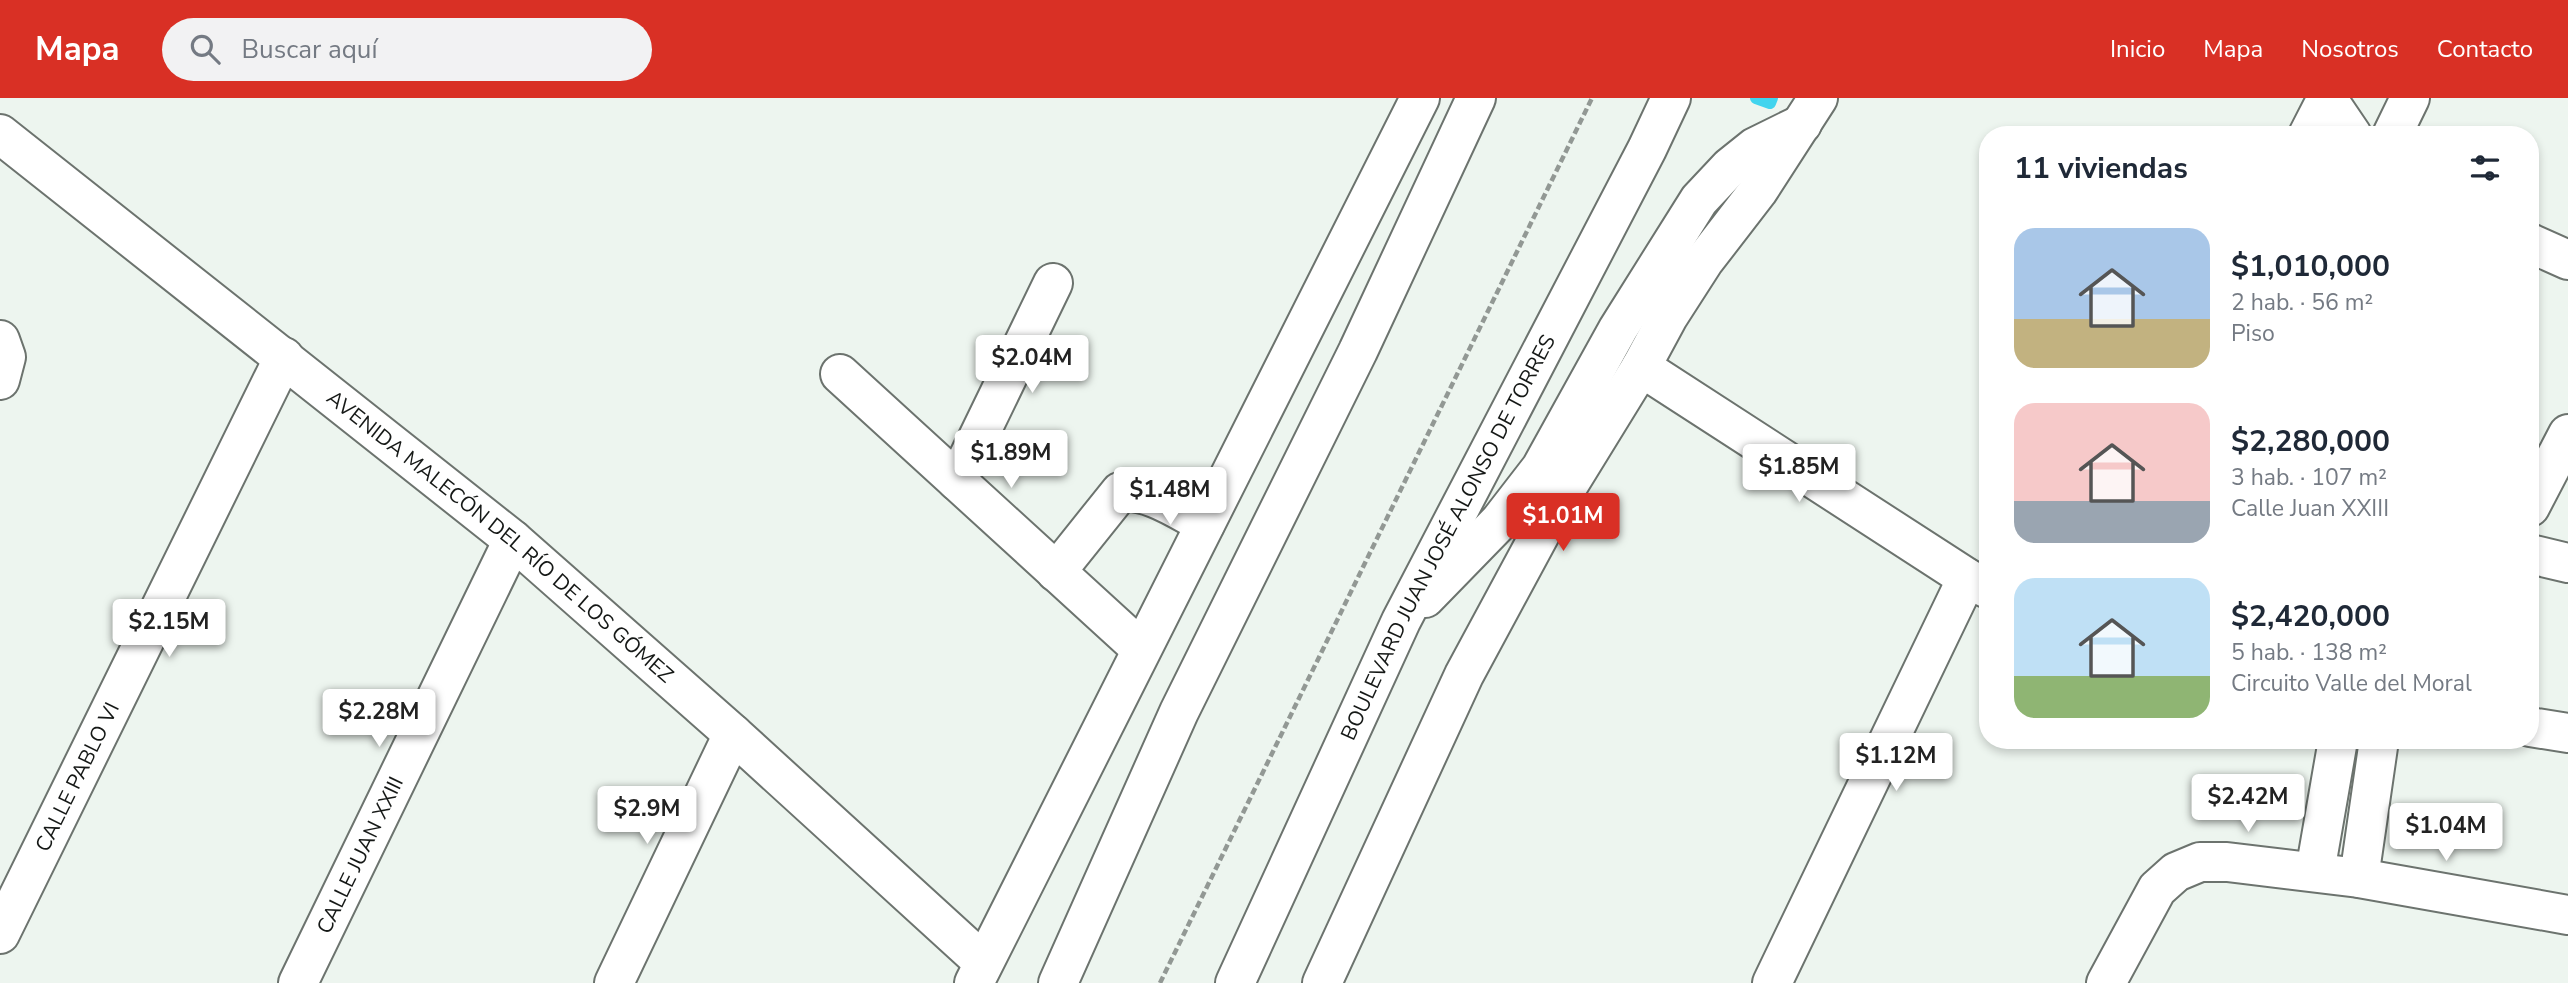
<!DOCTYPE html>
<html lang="es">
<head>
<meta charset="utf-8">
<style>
	:root { --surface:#fff; --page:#f2f2f3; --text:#1f2937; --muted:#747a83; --accent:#d93025 }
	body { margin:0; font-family:"Nunito Sans",sans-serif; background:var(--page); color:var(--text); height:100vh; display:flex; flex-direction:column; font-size:26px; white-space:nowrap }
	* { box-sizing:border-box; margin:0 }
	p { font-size:23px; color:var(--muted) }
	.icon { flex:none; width:38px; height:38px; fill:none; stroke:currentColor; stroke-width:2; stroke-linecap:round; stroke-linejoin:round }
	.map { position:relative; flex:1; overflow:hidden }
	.side { position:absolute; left:1979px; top:28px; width:560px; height:623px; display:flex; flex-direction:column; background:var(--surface); border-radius:28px; box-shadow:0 4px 10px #0003 }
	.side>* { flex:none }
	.price { position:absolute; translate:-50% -60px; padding:0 16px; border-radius:7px; background:#fff; color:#222; font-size:23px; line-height:46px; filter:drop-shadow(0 2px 4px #0008) }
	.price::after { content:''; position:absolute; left:50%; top:42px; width:21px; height:16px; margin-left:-10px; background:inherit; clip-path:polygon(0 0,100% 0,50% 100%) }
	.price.active { background:var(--accent); color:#fff }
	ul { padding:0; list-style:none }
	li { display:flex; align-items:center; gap:21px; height:175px; padding:0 35px }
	li span { display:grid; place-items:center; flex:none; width:196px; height:140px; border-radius:21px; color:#555 }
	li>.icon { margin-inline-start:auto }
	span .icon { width:84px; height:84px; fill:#fffc; stroke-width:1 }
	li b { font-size:30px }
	h2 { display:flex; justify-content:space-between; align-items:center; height:84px; padding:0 35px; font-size:30px }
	header { display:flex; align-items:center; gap:42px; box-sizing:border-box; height:98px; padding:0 35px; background:var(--accent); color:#fff }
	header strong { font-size:33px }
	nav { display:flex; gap:38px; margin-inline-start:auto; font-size:24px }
	.search { width:490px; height:63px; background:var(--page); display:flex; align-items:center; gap:18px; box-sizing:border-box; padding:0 24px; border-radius:38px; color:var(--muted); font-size:26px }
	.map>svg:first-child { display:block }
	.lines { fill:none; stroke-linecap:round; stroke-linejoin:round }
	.stream { stroke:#41d4ee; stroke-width:12 }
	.minor-casing { stroke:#6c736e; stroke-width:42 }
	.major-casing { stroke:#6c736e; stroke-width:42 }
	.path { stroke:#929894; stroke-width:4.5; stroke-dasharray:7 3.5; stroke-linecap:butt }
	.minor { stroke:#fff; stroke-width:38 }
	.major { stroke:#fff; stroke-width:38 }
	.labels { text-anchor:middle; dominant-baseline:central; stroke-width:7; stroke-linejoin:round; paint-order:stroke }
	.street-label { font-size:21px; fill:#151816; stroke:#fff }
</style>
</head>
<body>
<header>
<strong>Mapa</strong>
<div class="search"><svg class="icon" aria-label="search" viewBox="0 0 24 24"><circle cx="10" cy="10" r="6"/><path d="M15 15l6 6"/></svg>Buscar aquí</div>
<nav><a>Inicio</a><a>Mapa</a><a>Nosotros</a><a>Contacto</a></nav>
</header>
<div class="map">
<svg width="2568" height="885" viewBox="0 0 2568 885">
	<rect width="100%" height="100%" fill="#edf5ef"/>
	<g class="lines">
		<path class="stream" d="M1756 0 1770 5 1772 0"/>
		<defs>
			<g id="minor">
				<path d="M2308 37 2327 0 2352 37"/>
				<path d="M2392 37 2410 0"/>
				<path d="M2530 145 2568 162"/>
				<path d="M0 242 6 259 0 282"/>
				<path d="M1641 269 1967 480 1988 491"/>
				<path d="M840 276 1141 551"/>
				<path d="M957 383 1053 185"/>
				<path d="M2530 409 2568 336"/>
				<path d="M2530 456 2568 465"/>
				<path d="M1056 474 1120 394C1151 392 1178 412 1205 426"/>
				<path d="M2530 629 2568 635"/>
				<path d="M2315 774 2338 642"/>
				<path d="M2359 780 2379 642"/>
				<path id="s1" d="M0 836 284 259"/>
				<path id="s2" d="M298 885 513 442"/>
				<path d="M614 885 733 636"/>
				<path d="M974 885 1420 0"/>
				<path d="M1322 885 1464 577 1553 412 1641 269 1668 219 1704 163 1758 93 1818 0"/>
				<path d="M1772 885 1967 480"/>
				<path d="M2106 885 2157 791 2176 774 2200 764H2227L2359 780 2568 817"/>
			</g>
			<g id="major">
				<path id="s3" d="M0 36 513 442 733 636 983 864"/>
				<path d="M1425 500 1500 423 1541 370 1618 231 1699 102 1730 69 1755 49 1802 26"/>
				<path d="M1058 885 1179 614 1358 253 1476 0"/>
				<path id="s4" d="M1235 885 1401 523 1647 51 1671 0"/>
			</g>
		</defs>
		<use href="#minor" class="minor-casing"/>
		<use href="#major" class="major-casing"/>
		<path class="path" d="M1160 885 1592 0"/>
		<use href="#minor" class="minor"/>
		<use href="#major" class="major"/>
	</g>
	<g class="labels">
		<g class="street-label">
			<text stroke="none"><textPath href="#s3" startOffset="642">AVENIDA MALECÓN DEL RÍO DE LOS GÓMEZ</textPath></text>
			<text stroke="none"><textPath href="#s4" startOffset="494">BOULEVARD JUAN JOSÉ ALONSO DE TORRES</textPath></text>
			<text stroke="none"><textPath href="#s1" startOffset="175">CALLE PABLO VI</textPath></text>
			<text stroke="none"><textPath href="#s2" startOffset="142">CALLE JUAN XXIII</textPath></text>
		</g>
	</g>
</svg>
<b class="price" style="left:1032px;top:297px">$2.04M</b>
<b class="price" style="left:1011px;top:392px">$1.89M</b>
<b class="price" style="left:1799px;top:406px">$1.85M</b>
<b class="price" style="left:1170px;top:429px">$1.48M</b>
<b class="price active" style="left:1563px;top:455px">$1.01M</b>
<b class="price" style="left:169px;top:561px">$2.15M</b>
<b class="price" style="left:379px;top:651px">$2.28M</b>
<b class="price" style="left:1896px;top:695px">$1.12M</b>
<b class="price" style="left:2248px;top:736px">$2.42M</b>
<b class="price" style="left:647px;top:748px">$2.9M</b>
<b class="price" style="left:2446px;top:765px">$1.04M</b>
<section class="side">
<h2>11 viviendas<svg class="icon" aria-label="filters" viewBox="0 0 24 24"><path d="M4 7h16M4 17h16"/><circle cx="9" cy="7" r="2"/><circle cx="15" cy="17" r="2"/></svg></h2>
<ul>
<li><span style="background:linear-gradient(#a9c7e8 65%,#c2b280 0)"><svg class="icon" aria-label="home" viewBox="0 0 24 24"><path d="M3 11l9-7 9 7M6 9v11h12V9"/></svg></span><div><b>$1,010,000</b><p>2 hab. · 56 m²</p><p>Piso</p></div></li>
<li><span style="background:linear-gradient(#f6c9c9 70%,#9aa5b1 0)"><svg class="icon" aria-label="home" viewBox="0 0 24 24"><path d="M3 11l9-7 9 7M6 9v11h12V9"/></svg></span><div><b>$2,280,000</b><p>3 hab. · 107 m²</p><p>Calle Juan XXIII</p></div></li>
<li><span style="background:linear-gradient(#bfe0f5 70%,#8fb573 0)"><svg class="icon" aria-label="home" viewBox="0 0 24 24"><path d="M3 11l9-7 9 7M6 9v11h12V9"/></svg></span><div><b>$2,420,000</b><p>5 hab. · 138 m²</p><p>Circuito Valle del Moral</p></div></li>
</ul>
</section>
</div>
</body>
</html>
